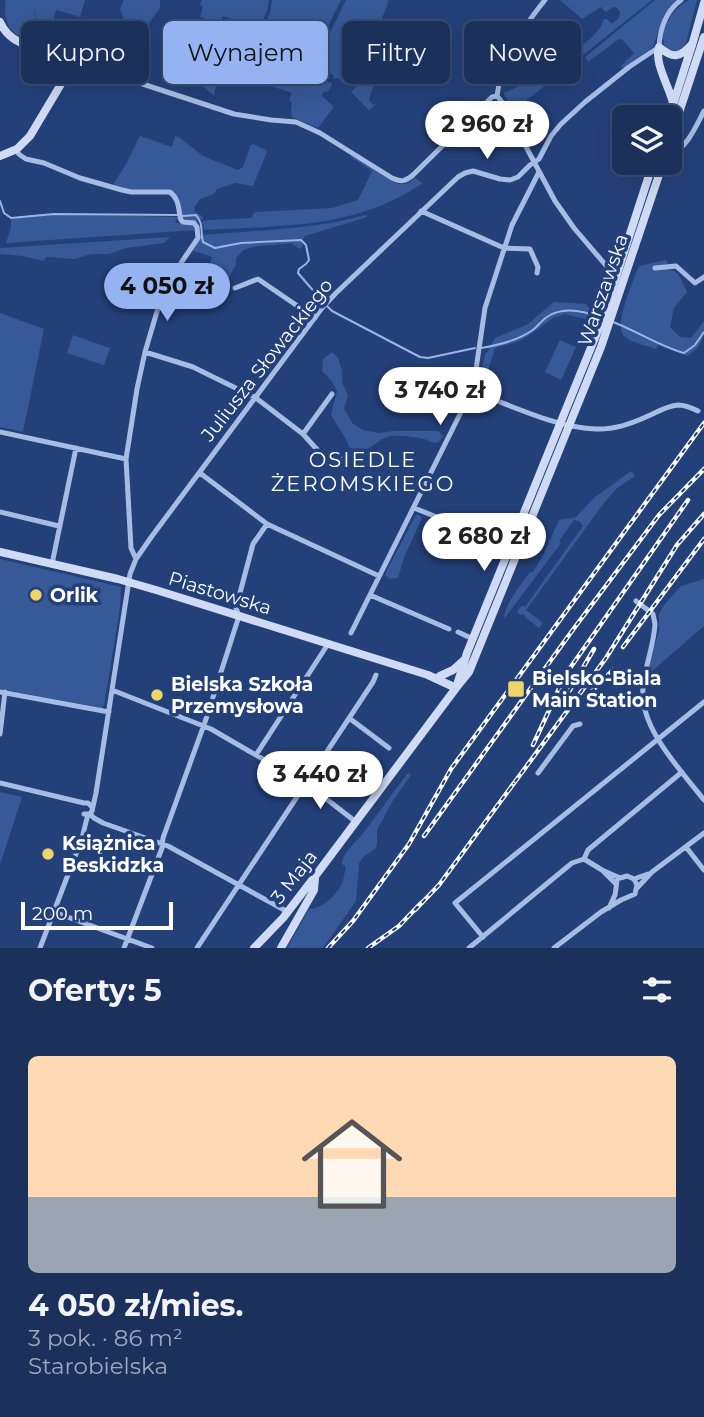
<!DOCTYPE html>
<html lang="pl">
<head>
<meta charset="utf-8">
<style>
	:root { --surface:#1b305b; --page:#243861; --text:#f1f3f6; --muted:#a0a9bb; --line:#394b71; --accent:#95b2f1 }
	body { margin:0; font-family:Montserrat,sans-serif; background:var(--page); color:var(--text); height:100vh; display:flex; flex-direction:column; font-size:26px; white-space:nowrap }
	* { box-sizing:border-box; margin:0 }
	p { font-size:23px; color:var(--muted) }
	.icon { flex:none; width:38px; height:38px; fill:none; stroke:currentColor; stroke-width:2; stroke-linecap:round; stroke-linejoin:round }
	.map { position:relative; height:948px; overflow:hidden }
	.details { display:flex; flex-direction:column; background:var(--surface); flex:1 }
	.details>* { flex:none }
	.banner { position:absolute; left:21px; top:21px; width:663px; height:63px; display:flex; gap:14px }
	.fabs { position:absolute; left:612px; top:105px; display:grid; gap:14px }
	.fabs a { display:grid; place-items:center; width:70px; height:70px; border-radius:10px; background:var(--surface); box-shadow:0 7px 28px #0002,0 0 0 2px var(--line); font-size:35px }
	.scale { position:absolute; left:21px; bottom:18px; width:152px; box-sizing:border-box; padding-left:7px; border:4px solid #fff; border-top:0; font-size:19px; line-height:24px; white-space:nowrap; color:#fff; -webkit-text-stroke:5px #244079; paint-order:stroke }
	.price { position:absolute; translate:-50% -60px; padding:0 16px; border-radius:24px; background:#fff; color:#222; font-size:23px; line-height:46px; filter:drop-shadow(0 2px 4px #0008) }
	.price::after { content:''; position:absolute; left:50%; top:42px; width:21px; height:16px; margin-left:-10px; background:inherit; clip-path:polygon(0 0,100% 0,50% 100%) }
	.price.on { background:var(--accent); color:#111 }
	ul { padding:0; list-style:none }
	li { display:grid; align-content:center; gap:14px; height:371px; padding:0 28px }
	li+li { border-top:2px solid var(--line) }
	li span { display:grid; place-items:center; height:217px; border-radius:10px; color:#555 }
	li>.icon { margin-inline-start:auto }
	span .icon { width:126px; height:126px; fill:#fffc; stroke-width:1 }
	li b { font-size:30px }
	h2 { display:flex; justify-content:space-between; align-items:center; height:84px; padding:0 28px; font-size:30px }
	.pill { padding:0 24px; border-radius:10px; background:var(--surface); box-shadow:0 7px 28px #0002,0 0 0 2px var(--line); font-size:24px; line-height:63px }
	.pill.on { background:var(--accent); color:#111 }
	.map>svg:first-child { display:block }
	.green { fill:#375997 }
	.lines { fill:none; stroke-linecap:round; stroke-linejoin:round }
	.stream { stroke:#9ab5e5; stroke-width:2 }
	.street { stroke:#a6bce4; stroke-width:5 }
	.secondary { stroke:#cfdbf4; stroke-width:8 }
	.rail-casing { stroke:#fff; stroke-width:4.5 }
	.rail { stroke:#244079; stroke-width:2; stroke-dasharray:5; stroke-linecap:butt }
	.poi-dot { fill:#eed56a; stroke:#244079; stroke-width:2.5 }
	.labels { text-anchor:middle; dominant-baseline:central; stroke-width:7; stroke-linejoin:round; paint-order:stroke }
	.street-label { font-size:19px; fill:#fff; stroke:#244079 }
	.poi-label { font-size:19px; font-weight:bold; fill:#fff; stroke:#244079; text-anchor:start }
	.neighbourhood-label { font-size:21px; letter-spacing:2px; fill:#fff; stroke:#244079 }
</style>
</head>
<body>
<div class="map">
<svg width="704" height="948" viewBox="0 0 704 948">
	<rect width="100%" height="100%" fill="#244079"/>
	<path class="green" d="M6 0H85L80 17 56 10 53 22 71 28 67 38C56 35 40 33 36 20 35 16 35 12 34 8 34 32 47 33 67 40L64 49 48 45 45 46C18 38 1 32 6 0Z
		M124 0H160V8L144 30 139 29 140 24 136 23 135 27 124 21 120 9Z
		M202 0H269C268 10 266 17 259 25L248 24 238 46 235 44 233 36 238 21 223 16 220 23 200 17 203 6 200 5Z
		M272 0H341L312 58 316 62 346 0H386L389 1 380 23 400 31 372 90 369 100 373 105 378 103 369 110 351 92 356 87 348 80 344 84 338 78 333 79 334 76 318 65 309 83 315 85 316 83 312 81 316 74 329 83 331 82 332 85 328 91 324 92 321 95 333 106V108L318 128 292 117 291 109 292 103 289 100 292 93 259 82 281 29 266 21 270 13Z
		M560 0H652L513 111 504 94V93L517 87 537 71 542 72 551 65 556 68C561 64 563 59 568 56 583 44 598 36 604 19H607L612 24 619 18 620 12 617 8 613 7 606 12 601 7 582 19Z
		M655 0H676L664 15 653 47 623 69 621 66 634 53 623 40 619 39 588 62 585 57Z
		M689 0H697L686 43 682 50 674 52 665 47C658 30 674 7 689 0Z
		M79 31 106 39 108 35 125 44 126 51 112 54 76 41Z
		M203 39 221 44 222 43 227 44 233 48V52L224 66 222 65 221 60 219 59 216 65 207 62 208 60 198 56Z
		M75 43 112 55H116L126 60 127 69 125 72 71 54Z
		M206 64 221 69 222 71 217 78 214 96 191 75 194 65 205 69Z
		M140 136 172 147 175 136 180 138 203 156 238 170 243 167 251 145 253 144 266 150 267 152 253 186 235 183 217 189 214 194 200 199 194 208 195 212 202 216 203 219 197 222 183 219 172 192 129 191 113 185 126 164Z
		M350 156H352L399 184H407L415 178 423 183C353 230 284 225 204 230L202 222 208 220 251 218 255 212 332 208 358 200 372 171Z
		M55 214 178 217V219L175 221 176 223 193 224 196 230 6 243 11 227V219Z
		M366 215 367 217 305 236 302 242 303 246 300 249 291 243C278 246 254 244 244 250 241 252 239 255 236 258V264L224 288 205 284 212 257 191 250 198 243 200 235C255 230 312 230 366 215Z
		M170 237 164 243 126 248 109 254H91L75 259 47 257 43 261 22 256 0 254V248Z
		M666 260 668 264 653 267C678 269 677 270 687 292L674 308 670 327 680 337 691 338 704 321C704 338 702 347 687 356L658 345 656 349C648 346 630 342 624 336 613 326 634 279 639 266Z
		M554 302 586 304 592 311 593 321 565 314 553 318 528 336 519 341 495 348 483 387 479 384 485 354 488 351 495 338 528 324Z
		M0 313 44 329 23 432 0 427Z
		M73 335 110 348 104 365 67 353Z
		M560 340 576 347 561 380 545 372Z
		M332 352 338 358 342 371V382L348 396 344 408 352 423 363 430 379 433 394 431H438L443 436 439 442C432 444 430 441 424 439 417 437 396 435 390 436 374 440 369 457 349 447L346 439 331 415 337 391 332 381 322 371 323 359Z
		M631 471 635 476 616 489 604 503 526 610 543 623 539 628 525 617 526 615 525 616 523 614 521 615 517 612 522 605 525 607 583 526C578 520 583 522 574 520L559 541 561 543 504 619C505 603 521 585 530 572H533L542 557 559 520 576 517 594 498Z
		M416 515H419L422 518 405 555 398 578 390 579 386 576V572Z
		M0 559 121 587 120 608 104 705 102 708 0 689Z
		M704 579V626L652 671H648L659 630V614L664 605 681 586Z
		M408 773 411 775 392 802 377 830V844L375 849 363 857 359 863 356 901 323 948H287L309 909C321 909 335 897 341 885 344 880 344 873 346 867L342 864C343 851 357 842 364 832 379 813 393 792 408 773Z
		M0 792 22 797 0 865Z"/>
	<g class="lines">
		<path class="stream" d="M0 201 4 213 11 218 54 214 177 215
			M183 216 196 215C204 224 200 232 203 242L215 248 241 243 301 240 306 245 309 260 306 264 299 269 298 273 323 302
			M327 306 332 311 420 357 428 358 475 348
			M613 322C637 331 659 346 684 353L695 345 704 332
			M481 348C499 345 520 340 534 329 539 325 542 320 547 317 563 306 584 311 601 318"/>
		<path class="street" d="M545 0C523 27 501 60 497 96L502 102 555 201 574 228 609 269 617 274
			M72 62 100 70 234 114 271 120 296 122 320 133 392 178C401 182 405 182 413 175L492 97 497 96
			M15 150 20 155 26 159 44 163 80 178 122 190 131 192H170C180 200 178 210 181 220L183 222 194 223 197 227 198 238 164 288 145 352 137 389 126 459 131 548 136 559
			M670 156C688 146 695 128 704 111
			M421 211 504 248 530 249 538 267 537 273
			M655 268 676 266 695 283 704 277
			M235 288 258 279 315 318
			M145 352 193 367 256 398 303 434 330 464 332 465 351 453H355
			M474 394 482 395C517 408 558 428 596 429 614 430 631 424 648 416 657 412 667 406 678 405 686 405 692 408 698 411
			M0 432 126 459
			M303 434 332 394
			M200 473 267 524 379 576
			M414 508 512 547
			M0 512 59 526
			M52 564 76 448
			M370 595 449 629
			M636 601 653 614 655 624C654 645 645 666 643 688 639 728 681 770 704 800
			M458 632 473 639
			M351 633 468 398 474 394V383L485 308 512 225 539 172
			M112 690 211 729 311 787 356 822
			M0 692 109 712
			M349 718 389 748
			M0 734 5 692
			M256 755 328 644
			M538 773 573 726 580 724
			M0 783 84 803H88L92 807
			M84 814H90L92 811 96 793 130 574 136 559 152 536 322 308 336 293 458 177 465 173 473 171 500 179 510 180 518 177 530 165 539 159 551 136 561 124 585 102 629 67 659 47C660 29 666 11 681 0
			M90 814 94 818 103 823 168 846 288 912
			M686 847 704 870
			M584 859 602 870 616 884
			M602 870 620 878 627 876 634 879 648 874
			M637 888 652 872 704 833
			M609 908 615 895 617 881
			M54 912 152 948
			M483 937 455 903 704 702
			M40 948 82 838 88 814
			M124 948 162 848 163 838 205 722 239 616 236 608 253 544 267 524
			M197 948 373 682 376 675
			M469 948 572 863 584 859 588 850 682 772
			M554 948 601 912 621 900 635 894 637 885 634 879"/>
		<path class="secondary" d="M0 22C11 48 44 49 67 58L71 61 73 64 30 136 17 149 0 156
			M673 103C669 86 654 63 659 47 673 59 680 58 692 44
			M669 117 693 42 704 3
			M670 140 704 37
			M0 552 118 579 156 590 428 675 456 688
			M440 676 453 670 463 661
			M456 688 467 653 601 323 653 163
			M254 948 283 918 316 875 456 688 469 672 601 347 663 163
			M281 948 314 890 315 878"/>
		<defs>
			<path id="rail" d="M623 647 704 539
				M568 671 688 500
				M591 692 613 670
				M564 700 594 649
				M533 745 564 678
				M509 790 606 658 677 545 704 514
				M424 836 572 631 659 515 704 469
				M415 910 439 885 514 783
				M328 948 353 921 409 844 451 769 704 423
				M368 948 399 926 421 903"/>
		</defs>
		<use href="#rail" class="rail-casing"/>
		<use href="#rail" class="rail"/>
	</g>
	<g class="poi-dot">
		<circle cx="36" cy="595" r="7"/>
		<rect x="507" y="680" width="18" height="18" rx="3.5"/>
		<circle cx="157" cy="695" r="7"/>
		<circle cx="48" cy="854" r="7"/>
	</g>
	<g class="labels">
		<g class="street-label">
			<text transform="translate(603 290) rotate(-71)">Warszawska</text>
			<text transform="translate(267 360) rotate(-52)">Juliusza Słowackiego</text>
			<text transform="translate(220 593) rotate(17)">Piastowska</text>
			<text transform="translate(294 877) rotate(-52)">3 Maja</text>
		</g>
		<g class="poi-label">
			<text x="50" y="595">Orlik</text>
			<text x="532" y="678">Bielsko-Biala<tspan x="532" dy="22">Main Station</tspan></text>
			<text x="171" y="684">Bielska Szkoła<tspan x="171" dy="22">Przemysłowa</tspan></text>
			<text x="62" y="843">Książnica<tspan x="62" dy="22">Beskidzka</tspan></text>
		</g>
		<g class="neighbourhood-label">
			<text x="363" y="459">OSIEDLE<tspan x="363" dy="24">ŻEROMSKIEGO</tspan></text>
		</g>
	</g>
</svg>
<div class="fabs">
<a><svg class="icon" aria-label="layers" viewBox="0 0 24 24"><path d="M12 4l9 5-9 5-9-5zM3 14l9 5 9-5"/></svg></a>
</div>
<div class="scale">200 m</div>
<b class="price" style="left:487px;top:161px">2 960 zł</b>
<b class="price on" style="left:167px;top:323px">4 050 zł</b>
<b class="price" style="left:440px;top:427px">3 740 zł</b>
<b class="price" style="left:484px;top:573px">2 680 zł</b>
<b class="price" style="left:320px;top:811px">3 440 zł</b>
<div class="banner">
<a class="pill">Kupno</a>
<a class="pill on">Wynajem</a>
<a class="pill">Filtry</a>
<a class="pill">Nowe</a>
</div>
</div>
<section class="details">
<h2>Oferty: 5<svg class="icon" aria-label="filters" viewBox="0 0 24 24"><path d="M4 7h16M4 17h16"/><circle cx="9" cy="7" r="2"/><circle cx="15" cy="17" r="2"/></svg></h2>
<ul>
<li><span style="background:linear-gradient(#ffd9b3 65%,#9aa5b1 0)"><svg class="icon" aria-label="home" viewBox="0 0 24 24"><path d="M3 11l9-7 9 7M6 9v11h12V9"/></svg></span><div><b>4 050 zł/mies.</b><p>3 pok. · 86 m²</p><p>Starobielska</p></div></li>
</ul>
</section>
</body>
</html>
